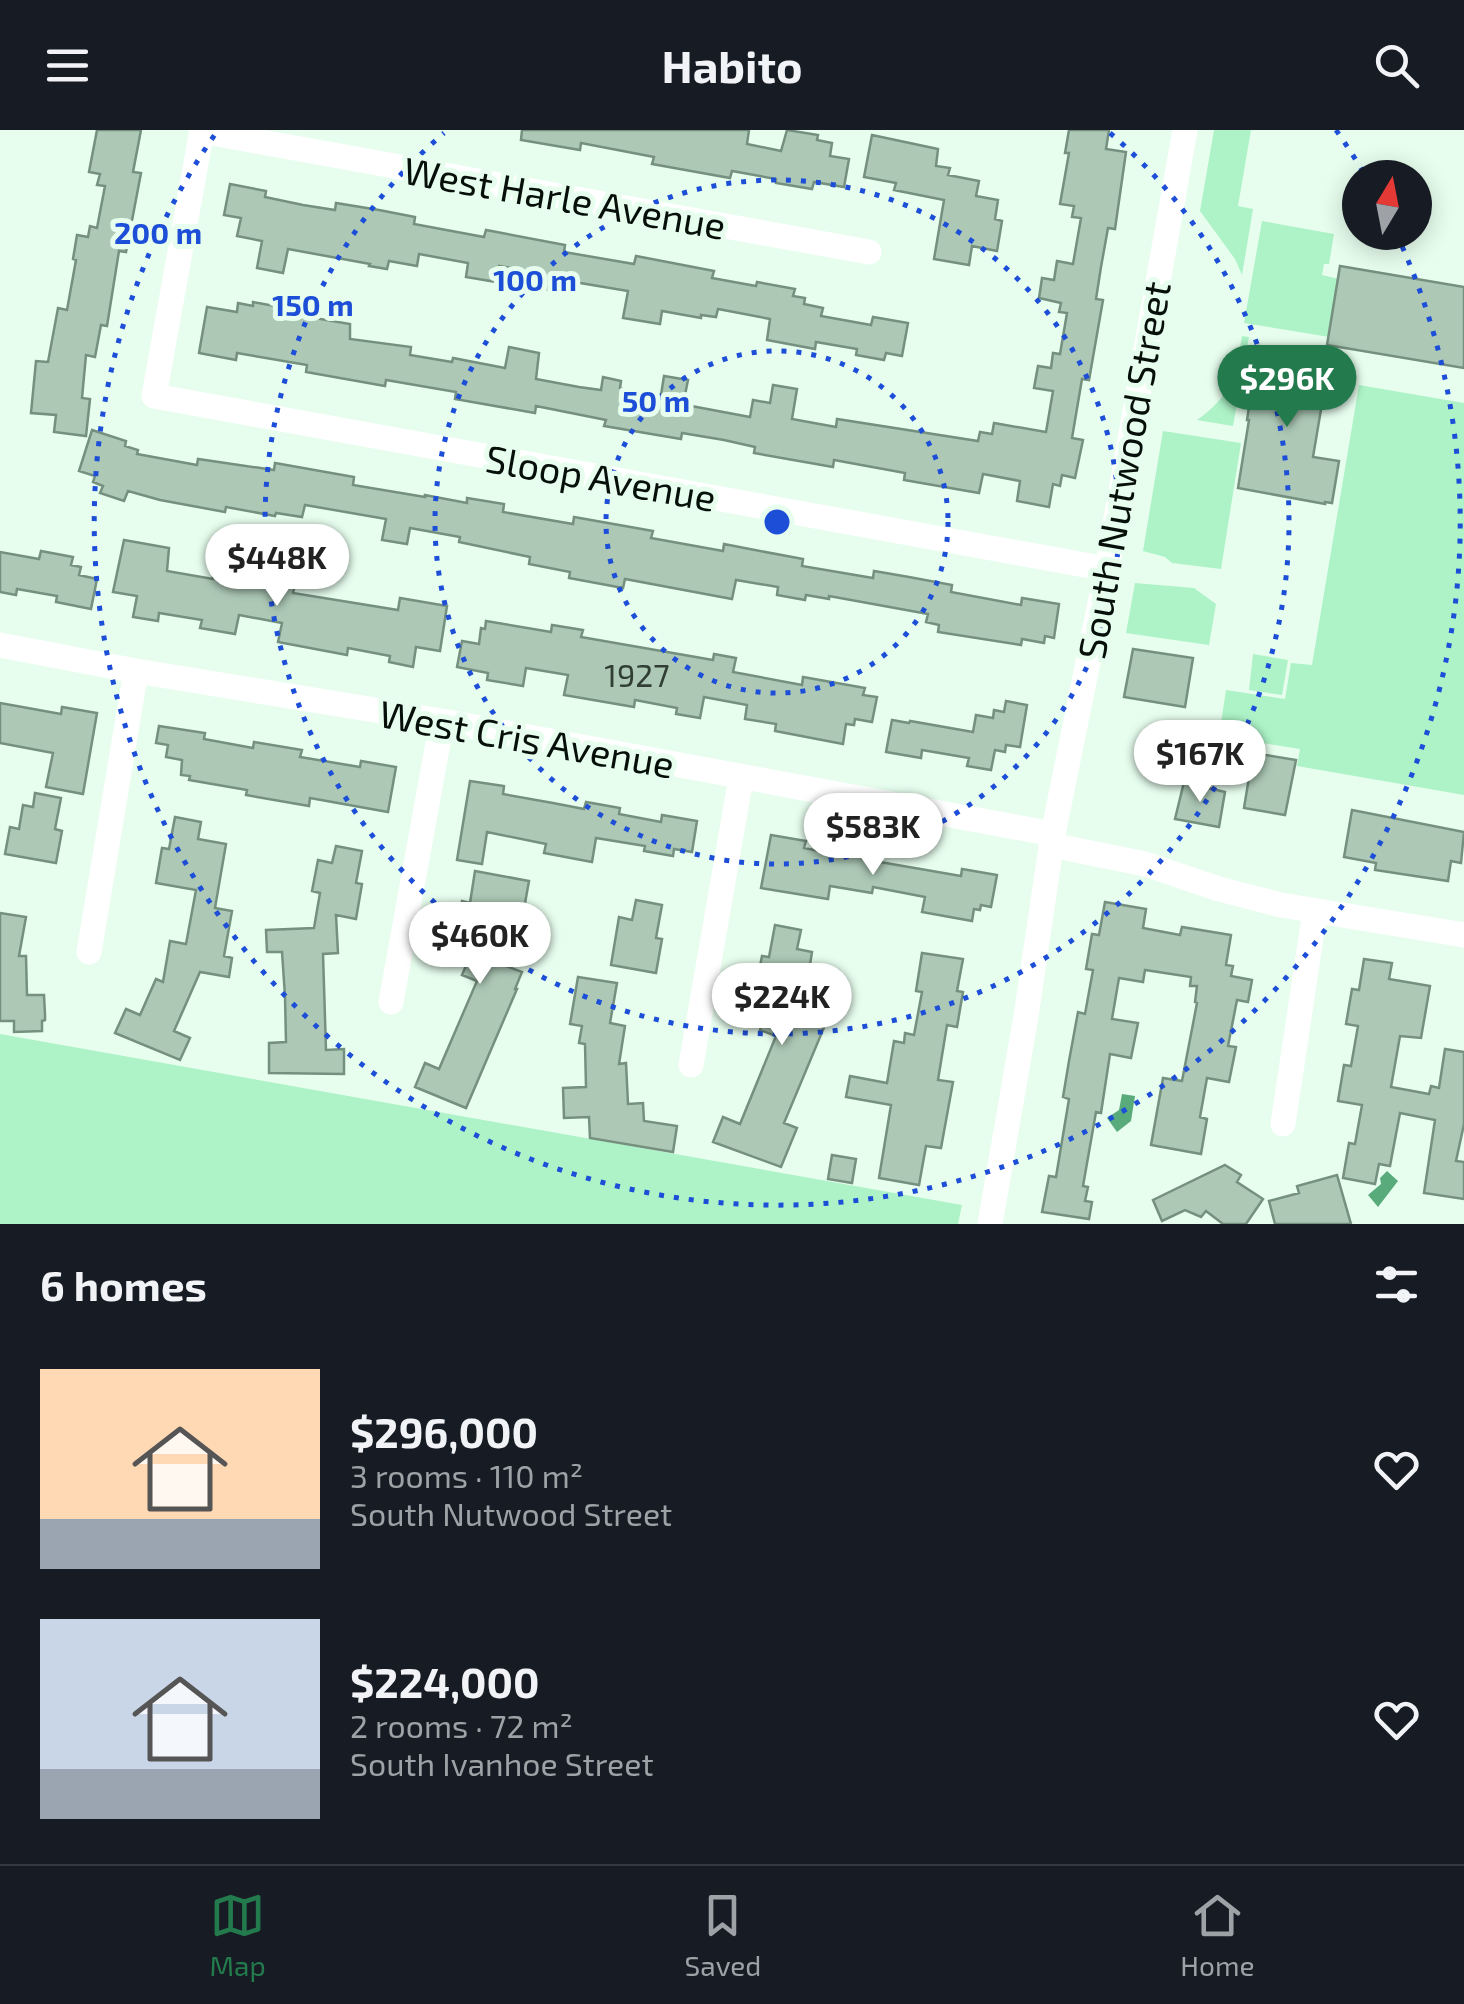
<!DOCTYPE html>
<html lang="en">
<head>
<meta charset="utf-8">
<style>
	:root { --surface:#171b24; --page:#242831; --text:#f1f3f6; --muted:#9ea1a6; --line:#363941; --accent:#237a4d }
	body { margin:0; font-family:"Exo 2",sans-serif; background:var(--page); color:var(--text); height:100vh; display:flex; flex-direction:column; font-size:38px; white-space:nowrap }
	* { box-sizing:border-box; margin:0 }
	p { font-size:32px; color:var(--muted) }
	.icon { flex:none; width:55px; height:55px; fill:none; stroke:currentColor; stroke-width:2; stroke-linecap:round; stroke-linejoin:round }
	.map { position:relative; height:1094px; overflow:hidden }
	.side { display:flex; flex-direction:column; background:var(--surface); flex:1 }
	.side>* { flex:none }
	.needle { width:65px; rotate:10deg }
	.fabs { position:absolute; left:1342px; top:30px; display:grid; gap:20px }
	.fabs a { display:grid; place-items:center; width:90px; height:90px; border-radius:50%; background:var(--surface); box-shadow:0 5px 25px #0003; font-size:50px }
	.price { position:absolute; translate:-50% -85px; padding:0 22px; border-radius:35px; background:#fff; color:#222; font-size:32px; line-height:65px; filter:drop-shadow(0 2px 5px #0008) }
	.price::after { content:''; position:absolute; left:50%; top:60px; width:30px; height:22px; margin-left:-15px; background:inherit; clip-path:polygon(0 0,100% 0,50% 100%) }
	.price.selected { background:var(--accent); color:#fff }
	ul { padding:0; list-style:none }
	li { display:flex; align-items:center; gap:30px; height:250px; padding:0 40px }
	li span { display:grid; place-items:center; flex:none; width:280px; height:200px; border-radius:0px; color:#555 }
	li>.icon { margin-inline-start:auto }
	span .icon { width:120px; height:120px; fill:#fffc; stroke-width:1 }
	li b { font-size:42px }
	h2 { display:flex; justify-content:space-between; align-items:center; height:120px; padding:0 40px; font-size:42px }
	header { display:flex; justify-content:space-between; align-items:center; height:130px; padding:0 40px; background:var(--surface); font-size:45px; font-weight:700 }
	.tabs { display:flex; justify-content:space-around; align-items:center; height:140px; border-top:2px solid var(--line); background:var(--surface); font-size:28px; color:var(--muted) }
	.tabs a { display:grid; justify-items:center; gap:5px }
	.tabs .selected { color:var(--accent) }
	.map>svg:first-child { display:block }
	.green { fill:#adf3c7 }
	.water { fill:#59ab7c }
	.building { fill:#adc9b6; stroke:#75907f; stroke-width:2.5 }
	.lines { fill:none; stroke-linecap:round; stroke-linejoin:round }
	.minor { stroke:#fff; stroke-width:25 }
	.ring { fill:none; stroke:#1d4ed8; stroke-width:5; stroke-dasharray:5 10 }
	.labels { text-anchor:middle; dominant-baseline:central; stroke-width:10; stroke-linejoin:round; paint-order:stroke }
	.number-label { font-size:32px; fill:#303e34 }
	.street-label { font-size:38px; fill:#060f09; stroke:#e7feee }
	.centre { fill:#1d4ed8; stroke:#e7feee; stroke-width:5 }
	.ring-label { font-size:30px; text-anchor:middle; font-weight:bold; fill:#1d4ed8; stroke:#e7feee; stroke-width:10; stroke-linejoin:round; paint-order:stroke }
</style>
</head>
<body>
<header><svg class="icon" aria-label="menu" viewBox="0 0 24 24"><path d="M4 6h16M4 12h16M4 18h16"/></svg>Habito<svg class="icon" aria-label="search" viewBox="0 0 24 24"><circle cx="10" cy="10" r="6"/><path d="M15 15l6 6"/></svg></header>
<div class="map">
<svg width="1464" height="1094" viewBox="0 0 1464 1094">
	<rect width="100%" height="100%" fill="#e7feee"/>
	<path class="green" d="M1214 0H1251L1238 76 1253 79 1242 145 1235 129 1200 81Z
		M1262 91 1334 104 1329 134H1324L1322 145 1339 149 1329 207 1244 193Z
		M1242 206 1249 207 1233 296 1197 290C1232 265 1235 247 1242 206Z
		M1359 255 1464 273V665L1297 636 1300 619 1219 606 1226 560 1285 569 1291 533 1312 535Z
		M1163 301 1241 313 1221 439 1172 433 1165 427 1143 421Z
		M1135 453 1194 458 1216 474 1209 515 1126 503Z
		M1253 524 1288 530 1282 565 1249 560Z
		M0 904 962 1075 958 1094H0Z"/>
	<path class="water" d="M1122 964 1135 966 1131 991 1117 1002 1107 988 1119 980Z
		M1387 1041 1398 1051 1378 1077 1368 1065 1381 1054 1380 1048Z"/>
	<path class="building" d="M97 0H141L133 42 141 43 126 122 119 121 107 196 101 195 95 227 86 225 82 268 90 269 86 306 54 302 56 285 31 283 36 231 48 232 58 178 67 180 76 130 73 129 77 105 88 107 90 96 97 98 105 56 97 55 100 44 89 42Z
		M522 0H749L747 14 781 21 787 0 818 5 817 10 832 13 830 26 849 29 844 57 814 52 812 59 776 53V49L732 41 730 48 652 34 654 27 581 13 580 20 521 10Z
		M1069 0H1109L1106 19 1126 22 1115 99 1108 98 1101 137 1096 169 1103 170 1089 250 1082 249 1072 308 1083 310 1075 348 1062 345 1060 356 1053 354 1049 377 1017 371 1020 351 983 344 979 363 904 350 905 343 834 330 833 337 754 323 755 317 724 310 682 303 681 309 604 296 606 290 536 276 535 283 455 269 456 262 386 250 385 256 306 242 307 235 237 223 236 230 199 223 207 177 237 182 238 173 253 176V172L275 176 274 181 350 194V209L411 217 410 225 452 232 453 228 505 238 509 217 539 223 536 249 579 257 601 260 603 247 621 251 620 258 661 265 664 246 688 250 684 270 687 271 686 275 750 287 753 270 770 273 773 255 797 259 792 289 836 297 837 289 978 311 980 302 992 304 994 293 1046 302 1053 261 1034 258 1038 236 1051 238 1053 223 1060 224 1067 183 1059 182 1061 173 1039 168 1042 148 1054 150 1057 131 1073 134 1081 88 1072 87 1074 76 1060 74 1069 23H1065Z
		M872 5 938 19 936 36 950 38 948 45 979 51 976 66 998 70 995 89 1002 91 997 121 972 116 969 135 934 129 944 70 894 60 896 53 864 47Z
		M230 54 266 61 265 67 303 75 335 80 336 73 379 80 415 87 414 94 484 107 486 100 565 115 564 122 634 134 636 126 714 141 712 148 756 156 757 152 795 159 793 166 805 168 804 174 823 178 821 186 871 195 873 187 908 193 902 226 886 223 884 230 856 225 857 219 816 212 815 219 767 210 770 189 718 179 716 187 701 185V188L662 181 660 194 623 188 628 161 568 151 566 163 548 160 549 152 539 150 540 143 499 136 496 152 466 147 468 133 419 124 417 136 389 131 387 139 369 136 370 134 288 119 283 143 257 138 262 111 237 106 241 88 224 85Z
		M1340 136 1464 157V238L1327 215Z
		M1259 216 1280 220 1279 224 1329 232 1313 327 1339 331 1332 373 1325 372V374L1238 358 1249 290H1247L1251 264H1249Z
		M92 300 126 311 125 316 138 320 137 324 197 335 198 329 274 340 275 333 354 347 353 355 425 367V365L467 373V368L504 374 503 382 573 394 574 387 653 401 651 408 723 421 724 414 760 421 803 429 802 436 873 448 874 441 909 447 952 455 951 462 1021 475 1022 468 1059 474 1054 508 1045 506 1044 513 1022 509 1021 515 938 502 939 495 926 492 928 484 829 466V469L806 465 805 470 777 465 778 457 736 450 732 469 625 449 623 458 569 448 570 442 529 434 530 427 459 412 460 407 410 398 407 414 382 410 386 389 305 375 302 387 276 383 275 386 226 377 225 382 160 370 128 361 124 371 100 363 103 356 93 352 95 346 79 341Z
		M124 410 169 418 167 441 213 449V445L250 452 252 441 286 447 284 454 295 455 293 463 398 480 400 468 447 476 440 521 416 517 413 537 389 532 390 526 348 518 347 525 278 512 282 493 239 485 235 504 200 498 202 490 159 483 158 491 133 487 137 466 113 462Z
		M41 421 73 427 71 435 81 437 79 445 97 449 91 479 56 472 57 466 17 459 16 465 0 462V422L39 429Z
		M486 491 551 502 552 495 583 500 581 507 713 530 714 524 736 528 733 542 802 555 803 547 865 558 863 565 877 567 872 592 855 589 854 595 846 594 843 614 775 601 776 594 745 589 747 575 704 567 700 588 676 584 677 578 635 570 634 577 564 565 568 545 526 538 523 556 487 550 488 543 457 537 462 511 479 514 481 498 485 499Z
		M1133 519 1193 528 1185 577 1124 567Z
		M1006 571 1027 575 1020 617 1006 615 1005 622 995 620 991 640 967 636 969 628 922 620 921 628 886 622 892 590 909 593 910 591 973 602 976 585 993 588 994 580 1004 582Z
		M0 573 61 584 62 577 97 583 83 664 46 657 53 623 0 613Z
		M159 596 205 603 204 609 253 618 254 612 302 620 300 627 360 637 361 631 396 637 388 682 310 668 309 676 246 665 247 660 189 650 190 646 181 645 182 630 166 627 168 615 156 613Z
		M1253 623 1296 630 1285 685 1244 678Z
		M470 651 504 656 503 664 553 673 584 679 586 672 620 678 619 684 661 692 662 685 697 691 692 722 674 719 673 726 644 721 645 716 596 708 592 732 544 723 546 714 487 702 482 734 457 730Z
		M1184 652 1225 662 1219 697 1175 689Z
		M35 663 61 668 55 699 62 701 56 733 5 724 10 697 19 699 23 675 33 677Z
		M1352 680 1464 702 1461 733 1451 731 1448 751 1375 740 1376 733 1344 727Z
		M175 687 201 692 198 709 226 714 215 778 232 781 224 826 232 828 229 847 200 842 174 901 190 908 180 930 115 903 126 879 140 885 156 849 163 852 170 811 186 814 196 760 156 753 162 718 169 719Z
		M771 705 806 711 804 718 846 726 847 719 882 725 880 732 961 746 962 739 997 745 991 777 981 775 980 780 974 779 972 791 922 782 925 767 873 757 872 763 830 756 828 769 761 758Z
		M336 716 362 721 356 753 362 754 356 789 336 785 338 823 323 824 326 920 344 919V944L269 943V913L286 912 285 866 282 822H267L266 800 314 798 320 763 312 761 318 730 332 733Z
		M475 741 529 751 520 801 495 798 490 830 522 842 515 859H517L466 978 415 957 425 933 439 939 477 851 462 845 477 810 456 806 462 771 470 773Z
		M636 770 662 775 656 808 662 809 656 843 611 835 619 787 632 790Z
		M1105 772 1146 779 1143 798 1180 805 1182 797 1231 805 1226 835 1233 836 1231 846 1252 850 1248 872 1237 870 1228 916 1236 917 1229 952 1207 948 1200 987 1207 989 1201 1024 1151 1015 1163 948 1182 951 1197 873 1195 872 1197 856H1190L1191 847 1145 840 1143 852 1119 848 1112 889 1138 893 1131 928 1110 924 1101 983 1096 982 1083 1056 1088 1057 1085 1071 1092 1072 1089 1089 1042 1082 1049 1046 1056 1047 1069 969 1063 967 1069 931 1078 882 1085 884 1093 840 1086 839 1092 804 1099 805Z
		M0 783 26 787 19 826H26L27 865H44L45 884V890L42 891V901L14 902V891H0Z
		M775 795 801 800 797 819 812 822 809 841 836 846 828 888 784 993 797 998 781 1037 713 1012 723 987 740 994 776 906 760 900 776 865 755 861 762 826 769 827Z
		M922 823 963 829 957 861 963 862 957 897 947 895 938 950 953 952 941 1018 926 1016 919 1055 879 1048 891 975 846 967 850 946 887 953 894 911 904 913 905 903 914 905 922 862 916 861Z
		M1364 829 1392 833 1389 849 1430 856 1421 908 1400 906 1391 957 1429 964 1431 956 1439 958 1445 919 1464 922V994L1456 1031 1464 1032V1069L1424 1063 1435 990 1400 983 1390 1036 1379 1034 1375 1054 1343 1048 1349 1013 1355 1014 1362 975 1338 971 1344 935 1351 936 1358 896 1346 894 1352 859 1359 860Z
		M578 847 617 853 610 893 625 896 619 934 626 933 628 974 643 973 644 991 677 996 673 1022 590 1008 589 987 564 988 563 958 586 957 585 914 579 913 582 896 570 894Z
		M832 1025 856 1029 852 1053 828 1049Z
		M1225 1035 1241 1045 1237 1052 1263 1069 1246 1094H1223L1206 1081 1201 1087 1185 1080 1162 1091 1153 1070Z
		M1337 1045 1351 1094H1275L1269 1071 1299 1063 1297 1056Z"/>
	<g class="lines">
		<path class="minor" d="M202 0 154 266 1107 439
			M201 1 869 122
			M0 515 136 541 442 591 1053 704
			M1051 715 1145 734 1219 759 1281 775 1464 805
			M89 822 136 541
			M391 872 442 591
			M691 935 741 648
			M1283 994 1315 781
			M990 1094 1026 886 1053 704 1107 439 1185 0"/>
	</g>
	<g class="ring">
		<circle cx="777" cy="392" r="171"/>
		<circle cx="777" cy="392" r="342"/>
		<path d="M1110 3A512 512 0 1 1 444 3"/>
		<path d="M1336 0A683 683 0 0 1 1365 45M1396 103A683 683 0 1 1 218 0"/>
	</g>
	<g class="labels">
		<g class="number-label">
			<text x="637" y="544">1927</text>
		</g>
		<g class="street-label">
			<text transform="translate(565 67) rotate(10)">West Harle Avenue</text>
			<text transform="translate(1123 340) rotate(-80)">South Nutwood Street</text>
			<text transform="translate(601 347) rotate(10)">Sloop Avenue</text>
			<text transform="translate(527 608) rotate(10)">West Cris Avenue</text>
		</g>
	</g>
	<circle cx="777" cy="392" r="15" class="centre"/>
	<g class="ring-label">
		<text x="158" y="114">200 m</text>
		<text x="535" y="161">100 m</text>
		<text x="313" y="186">150 m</text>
		<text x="656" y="282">50 m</text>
	</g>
</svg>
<div class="fabs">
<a><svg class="needle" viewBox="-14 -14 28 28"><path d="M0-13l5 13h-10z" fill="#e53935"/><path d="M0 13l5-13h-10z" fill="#9ea1a6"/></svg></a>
</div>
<b class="price selected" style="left:1287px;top:300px">$296K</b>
<b class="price" style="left:277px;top:479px">$448K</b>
<b class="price" style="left:1200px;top:675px">$167K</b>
<b class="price" style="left:873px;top:748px">$583K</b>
<b class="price" style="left:480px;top:857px">$460K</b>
<b class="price" style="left:782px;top:918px">$224K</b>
</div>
<section class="side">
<h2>6 homes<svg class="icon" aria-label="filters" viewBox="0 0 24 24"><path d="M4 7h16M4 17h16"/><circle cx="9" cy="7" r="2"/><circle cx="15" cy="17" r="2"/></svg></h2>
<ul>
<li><span style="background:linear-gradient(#ffd9b3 75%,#9aa5b1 0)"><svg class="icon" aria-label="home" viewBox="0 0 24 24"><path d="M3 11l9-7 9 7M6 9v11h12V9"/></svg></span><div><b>$296,000</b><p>3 rooms · 110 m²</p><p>South Nutwood Street</p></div><svg class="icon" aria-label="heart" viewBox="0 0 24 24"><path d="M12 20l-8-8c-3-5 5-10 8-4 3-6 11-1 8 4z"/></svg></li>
<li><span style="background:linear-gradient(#c9d6e8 75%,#9aa5b1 0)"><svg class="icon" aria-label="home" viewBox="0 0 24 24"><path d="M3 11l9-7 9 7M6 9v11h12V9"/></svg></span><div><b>$224,000</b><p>2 rooms · 72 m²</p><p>South Ivanhoe Street</p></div><svg class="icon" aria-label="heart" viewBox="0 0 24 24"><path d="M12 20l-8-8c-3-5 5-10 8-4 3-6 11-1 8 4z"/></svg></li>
</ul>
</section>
<nav class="tabs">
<a class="selected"><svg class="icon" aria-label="map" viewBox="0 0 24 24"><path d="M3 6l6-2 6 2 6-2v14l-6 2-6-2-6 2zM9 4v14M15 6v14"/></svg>Map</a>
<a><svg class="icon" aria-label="saved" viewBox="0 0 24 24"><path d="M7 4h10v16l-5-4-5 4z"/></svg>Saved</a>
<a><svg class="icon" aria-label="home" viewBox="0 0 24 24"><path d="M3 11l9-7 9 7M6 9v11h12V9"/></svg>Home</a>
</nav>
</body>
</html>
